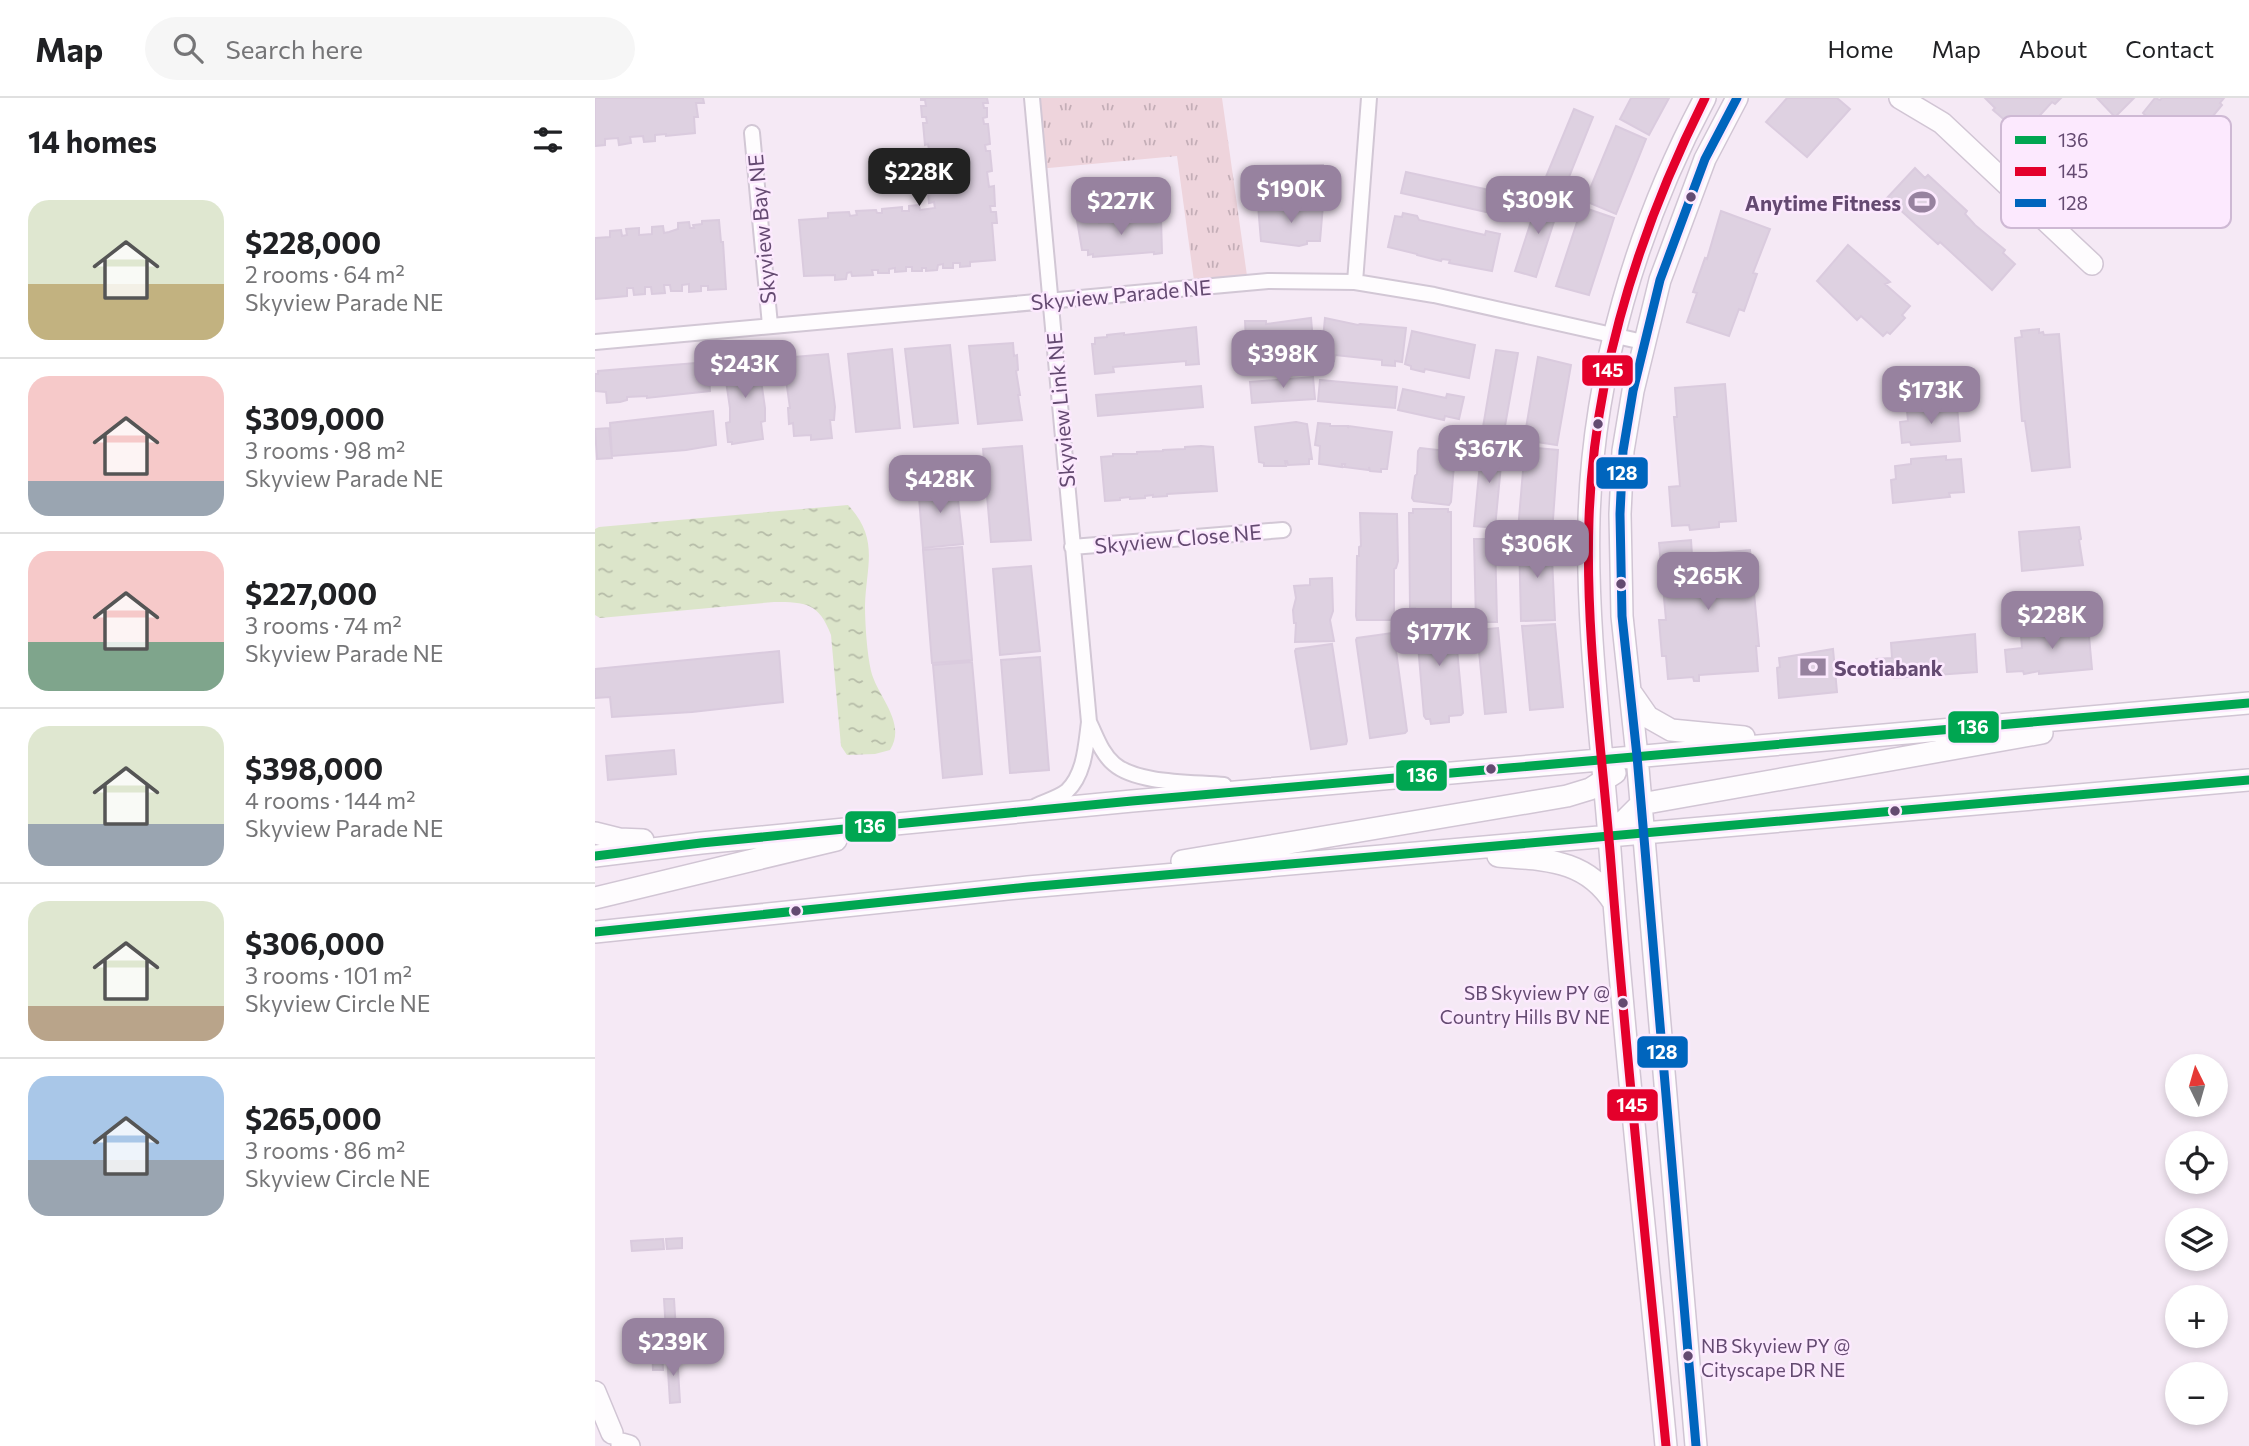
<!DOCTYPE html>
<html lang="en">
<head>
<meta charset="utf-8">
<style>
	:root { --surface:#fff; --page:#f6f6f6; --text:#202124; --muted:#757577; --line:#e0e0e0; --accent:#97829f }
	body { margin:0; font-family:Commissioner,sans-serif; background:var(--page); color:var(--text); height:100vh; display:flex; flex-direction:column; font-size:26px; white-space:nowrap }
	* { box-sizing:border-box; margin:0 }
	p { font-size:23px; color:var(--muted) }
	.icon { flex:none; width:38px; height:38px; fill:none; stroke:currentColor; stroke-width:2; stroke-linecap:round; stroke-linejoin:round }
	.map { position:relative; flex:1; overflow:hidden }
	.side { display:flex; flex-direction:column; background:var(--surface); width:595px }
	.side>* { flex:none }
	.needle { width:46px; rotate:355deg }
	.tools { position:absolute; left:1570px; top:956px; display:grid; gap:14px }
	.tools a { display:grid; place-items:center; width:63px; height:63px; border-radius:50%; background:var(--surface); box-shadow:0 4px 10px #0003; font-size:35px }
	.price { position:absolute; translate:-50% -60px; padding:0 16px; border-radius:14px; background:var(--accent); color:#fff; font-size:23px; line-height:46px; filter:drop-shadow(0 2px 4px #0008) }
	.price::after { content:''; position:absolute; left:50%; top:42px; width:21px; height:16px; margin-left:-10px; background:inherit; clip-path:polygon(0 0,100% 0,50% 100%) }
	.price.active { background:#222; color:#fff }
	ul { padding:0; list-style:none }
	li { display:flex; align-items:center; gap:21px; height:175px; padding:0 28px }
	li+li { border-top:2px solid var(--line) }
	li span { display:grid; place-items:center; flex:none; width:196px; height:140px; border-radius:21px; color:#555 }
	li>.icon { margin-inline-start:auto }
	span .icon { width:84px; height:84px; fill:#fffc; stroke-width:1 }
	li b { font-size:30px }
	h2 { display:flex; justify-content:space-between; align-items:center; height:84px; padding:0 28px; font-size:30px }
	header { display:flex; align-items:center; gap:42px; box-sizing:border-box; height:98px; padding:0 35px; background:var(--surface); border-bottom:2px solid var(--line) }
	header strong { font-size:33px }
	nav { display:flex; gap:38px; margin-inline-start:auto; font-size:24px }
	.search { width:490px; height:63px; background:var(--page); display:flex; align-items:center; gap:18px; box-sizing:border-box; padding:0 24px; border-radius:38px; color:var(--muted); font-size:26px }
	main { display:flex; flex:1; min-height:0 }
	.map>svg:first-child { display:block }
	.park { fill:url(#park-tufts) }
	.water { fill:url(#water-ripples) }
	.building { fill:#ded1e1; stroke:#dacbde; stroke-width:2 }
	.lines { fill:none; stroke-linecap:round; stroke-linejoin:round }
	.street-casing { stroke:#d2c7d5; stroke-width:18 }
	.secondary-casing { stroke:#d1c5d4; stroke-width:24 }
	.street { stroke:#fefcfe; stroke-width:14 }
	.secondary { stroke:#fefcfe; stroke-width:21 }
	.bus-1-casing { stroke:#fce9fe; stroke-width:14 }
	.bus-2-casing { stroke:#fce9fe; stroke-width:14 }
	.bus-3-casing { stroke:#fce9fe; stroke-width:14 }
	.bus-1 { stroke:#00a651; stroke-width:9 }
	.bus-2 { stroke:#e4002b; stroke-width:9 }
	.bus-3 { stroke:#0065bd; stroke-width:9 }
	.bus-dot { fill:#644a71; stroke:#fce9fe; stroke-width:2.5 }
	.labels { text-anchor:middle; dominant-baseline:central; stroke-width:5; stroke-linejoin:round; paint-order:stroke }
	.bus-label { font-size:19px; fill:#644a71; stroke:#fce9fe; text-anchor:end }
	.poi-label { font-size:21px; font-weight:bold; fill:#644a71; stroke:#fce9fe; text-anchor:end }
	.street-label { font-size:21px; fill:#644a71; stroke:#fce9fe }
	.key { fill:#fce9fe; stroke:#ceb9d4; stroke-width:2 }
	.key-label { font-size:19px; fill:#644a71 }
	.line-badge { stroke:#fce9fe; stroke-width:2.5 }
	.badge-label { font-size:19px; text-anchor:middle; font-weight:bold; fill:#fff }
</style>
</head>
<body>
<header>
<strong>Map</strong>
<div class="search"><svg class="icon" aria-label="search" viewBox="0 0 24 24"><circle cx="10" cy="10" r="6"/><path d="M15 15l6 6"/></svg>Search here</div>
<nav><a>Home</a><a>Map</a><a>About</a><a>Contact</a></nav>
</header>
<main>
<section class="side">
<h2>14 homes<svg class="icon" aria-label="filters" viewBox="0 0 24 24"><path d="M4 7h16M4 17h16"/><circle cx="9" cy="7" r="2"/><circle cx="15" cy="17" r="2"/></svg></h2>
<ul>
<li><span style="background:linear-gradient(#dfe7d0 60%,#c2b280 0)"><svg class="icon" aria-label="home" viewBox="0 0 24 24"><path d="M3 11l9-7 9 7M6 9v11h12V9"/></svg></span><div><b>$228,000</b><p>2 rooms · 64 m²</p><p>Skyview Parade NE</p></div></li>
<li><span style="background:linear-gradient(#f6c9c9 75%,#9aa5b1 0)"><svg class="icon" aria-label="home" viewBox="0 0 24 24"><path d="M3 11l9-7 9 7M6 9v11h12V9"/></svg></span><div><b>$309,000</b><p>3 rooms · 98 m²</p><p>Skyview Parade NE</p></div></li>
<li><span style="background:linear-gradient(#f6c9c9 65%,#7fa58c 0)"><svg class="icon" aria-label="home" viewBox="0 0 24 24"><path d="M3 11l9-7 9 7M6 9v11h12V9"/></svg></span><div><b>$227,000</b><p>3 rooms · 74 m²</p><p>Skyview Parade NE</p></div></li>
<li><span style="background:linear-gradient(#dfe7d0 70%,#9aa5b1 0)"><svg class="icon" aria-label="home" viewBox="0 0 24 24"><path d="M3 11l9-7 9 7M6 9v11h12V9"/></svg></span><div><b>$398,000</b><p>4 rooms · 144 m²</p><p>Skyview Parade NE</p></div></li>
<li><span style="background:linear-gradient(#dfe7d0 75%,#b9a48a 0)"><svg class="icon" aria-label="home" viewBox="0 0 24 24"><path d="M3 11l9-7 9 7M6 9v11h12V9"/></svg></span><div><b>$306,000</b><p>3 rooms · 101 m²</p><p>Skyview Circle NE</p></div></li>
<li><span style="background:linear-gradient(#a9c7e8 60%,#9aa5b1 0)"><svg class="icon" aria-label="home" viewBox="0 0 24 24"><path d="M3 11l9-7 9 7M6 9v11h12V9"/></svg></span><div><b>$265,000</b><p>3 rooms · 86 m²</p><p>Skyview Circle NE</p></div></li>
</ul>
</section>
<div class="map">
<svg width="1654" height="1348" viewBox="0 0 1654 1348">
	<defs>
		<pattern id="park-tufts" width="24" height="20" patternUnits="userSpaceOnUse" patternTransform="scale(1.75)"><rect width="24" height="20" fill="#eed4dc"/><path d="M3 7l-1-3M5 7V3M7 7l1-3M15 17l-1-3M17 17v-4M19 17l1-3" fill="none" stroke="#c4aeb7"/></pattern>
		<pattern id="water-ripples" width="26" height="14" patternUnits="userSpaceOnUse" patternTransform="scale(1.75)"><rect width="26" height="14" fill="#dce5ca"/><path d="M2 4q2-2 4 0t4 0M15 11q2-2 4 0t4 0" fill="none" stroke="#b6bca8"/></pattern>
	</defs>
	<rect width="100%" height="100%" fill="#f5e9f5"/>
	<path class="park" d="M437 0H627L653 185 600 190 582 58 443 71Z"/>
	<path class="water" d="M253 407C285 441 271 468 270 508 270 526 272 556 276 573 283 600 312 624 295 652L280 656 252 657 246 648 236 537C224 505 211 504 179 504L5 520 0 517V431L4 429Z"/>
	<path class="building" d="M0 0H108L109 5H101L103 19H99L100 35 71 38V36L60 37V43L49 44 48 38 35 39 36 45 24 47 23 40 10 41V47L0 48Z
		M326 0H392L393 5H388L389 10H392V19L388 20 389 26H393L395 46 390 47 391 53H395L397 73 392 74 394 89 399 88 400 108H395L396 114H401L402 125H397L400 162 375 164V168L365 169V165H358V170H348V166L343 167 342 172 331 173V170H327V173H317V169H311V173L300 174V170L294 171V175H283V172H277L278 177 257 178 256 174 252 175 251 181 240 182V177L209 178 204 122 233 120V115L254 114 255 118 262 117 261 113 281 112 282 115H287V111L307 109V113H314V108L324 107 325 112 340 110 339 104 334 105 333 95 338 94 337 78H332L331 67H335V63H331L329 52 334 51 333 46 330 47 328 25H332L331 19H327L326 8H331L330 2H326Z
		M1036 0H1074L1054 37 1025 21Z
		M1192 0H1242L1255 11 1212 59 1171 24Z
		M1390 0H1466L1460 6 1457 4 1427 37 1398 12 1400 10Z
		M1502 0H1539L1520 19Z
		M1560 0 1565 2 1567 0H1629L1625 5 1627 7 1613 24 1609 22 1601 32 1604 35 1590 50 1587 48 1578 58 1580 59 1548 97 1546 96 1539 104 1533 100 1532 101 1515 88 1517 85 1503 74 1541 27 1543 28 1551 18 1548 15Z
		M979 11 998 19 968 94 948 86Z
		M1021 28 1051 41 1021 116 990 103Z
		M728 67V89H663V68Z
		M1320 70 1330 80 1333 77 1372 113 1370 116 1380 127 1410 152 1408 155 1420 166 1397 192 1345 144 1343 146 1292 100Z
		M811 74 913 96 909 118 806 95Z
		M545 83V86L559 85 561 107 543 108 542 105 484 109 482 88Z
		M945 96 966 102 941 179 920 173Z
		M708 106 728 107 725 143H712V146L704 148 666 143 663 107H683V112L708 111Z
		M987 109 1019 120 994 197 961 188Z
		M1126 113 1175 131 1158 175 1162 176 1149 213 1144 211 1134 238 1092 224 1102 195 1098 194 1110 160 1112 161Z
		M808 115 822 118 824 122 890 137 891 133 905 136 897 173 854 165 855 162 847 161 846 163 822 157V156L793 149 800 118 807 119Z
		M566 120 567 155 559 156V154L498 159V156L493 157V152H487L482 122 504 121V125Z
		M124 122 126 144H128L131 191 113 192V188H106V193L94 194V186L87 187V193H76L75 187H69L70 195 57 196 56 189H50V196L39 197 38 190H32V198L0 201V140L15 139V133L26 132 27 138 32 137 31 131 44 130V137L57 136V129L68 128 69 135 74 134 83 131V125L94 124 95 130H99L98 127 107 126V123Z
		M1253 147 1295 184 1290 186 1315 208 1307 217 1310 220 1295 236 1292 234 1288 238 1266 218 1262 222 1222 183Z
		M716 220 719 255 713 256V261L700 262V256L667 259V263L652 264 650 223H671V226Z
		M730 220 763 227 765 226 811 230 807 264 800 263V268L787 267V262L740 257 739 263 726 261Z
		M601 229 604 266 591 267V263L518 269 519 274 500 276 497 246H500V240L512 239V237L529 235V237Z
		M1444 231V235L1448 234 1449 237 1464 236 1475 369 1437 373 1430 323H1427L1420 240 1427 239 1426 233Z
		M817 233 880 247 874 280 830 271 829 274 816 271V268L810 266Z
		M418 245 419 258 422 257 423 272 421 273 425 297H423L427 322 383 326 374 248Z
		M355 247 363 325 319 329 310 251Z
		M297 251 305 330 261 334 253 256Z
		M901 252 923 255 908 339 887 335Z
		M233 256 240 309 239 322H235L237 340 216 342V337L199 338 198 325 194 326 193 310H195L188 260Z
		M151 259V262L163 261 170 310V323L166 324 168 341 137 346V344H133L131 325 135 324V310L128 263Z
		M943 259 976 267 962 347 929 342Z
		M113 264 115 293 52 300V298L32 299V302L25 304 12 305 11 294 0 293V276H3V273Z
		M718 279 720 301 657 305 655 284Z
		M725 282 802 289 800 310 723 303Z
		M1130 286 1141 423 1124 424V429L1095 432 1094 427 1077 428 1074 389 1085 388 1079 319H1082L1080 290Z
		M606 288 608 309 503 318 501 297Z
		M808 291 851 300 852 296 869 299 864 321 850 318 849 322 803 312Z
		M1348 306V309L1362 308 1365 343 1316 347 1315 344 1307 345 1305 324 1313 323 1312 313Z
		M118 313 121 347 91 352 17 358 15 325Z
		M701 324 712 326 717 361H714V366L693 367 692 363H690L691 368H669V365L664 364 660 329Z
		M723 325 735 326V328H753V330L754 328 797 334 792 371H786V374L775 373 774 369V372L749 369 750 366H747V369L724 366 725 348 720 347Z
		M14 330 17 360 2 361 0 331Z
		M887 344 908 346 900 430 879 428Z
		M427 348 436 442 396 444 388 351Z
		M606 348 618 349 622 393 572 396V398L558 399V397L550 398V400L535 401V399L525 400V402L510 403 506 359 518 358V356H542V354L568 353V352L590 351V349Z
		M930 349 963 352 957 435 923 432Z
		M825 350 860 354 856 404 854 407 819 403 817 400 820 378 822 376 823 353Z
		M1351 358V362L1366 361 1369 394 1354 395 1355 399 1298 405 1296 382 1301 381 1300 368 1316 366V361Z
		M361 384 368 446 328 450 323 387Z
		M818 411H853V414H856V512H820V510H815L814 415H818Z
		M765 415 802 416 803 463 801 470 799 471V520L796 522H762L761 518 762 458H764V449L766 448Z
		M1484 429 1486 441 1484 442 1488 467 1427 473 1424 434Z
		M956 440 960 522 926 523 924 441Z
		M879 441H900L902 524H881Z
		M1096 442 1097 457 1155 452 1164 548H1161L1163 573 1104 577V583H1099L1098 579 1073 581 1071 558H1067L1064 522H1071L1064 445Z
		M367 449 377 562 337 565 328 452Z
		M436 468 445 553 405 557 398 471Z
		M737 480 738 513 735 522 739 543 700 544 701 525H699L698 512 701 500 699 488 715 487V481Z
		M857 517 859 519 868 615 866 617 854 618V624L836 626 835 621H831L829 618 821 523 822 520Z
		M960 526 968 609 935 612 927 528Z
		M1493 527 1497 571 1444 576V573L1429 576 1428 573 1412 574 1410 552 1427 550 1426 537 1440 535 1439 532Z
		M903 530 911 614 890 616 882 532Z
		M797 535 799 538 812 633 810 635 775 640 761 542 762 540Z
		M1380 536 1382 574 1299 580 1298 571 1282 572 1281 561 1297 560 1296 545Z
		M737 546 752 643 751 646 716 651 700 553 701 551Z
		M1238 551 1242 594 1184 600 1182 570 1185 569 1184 560Z
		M184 553 188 604 97 614 17 619 15 599 0 600V571Z
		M445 559 454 672 415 675 406 562Z
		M377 564 387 676 348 680 338 567Z
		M79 652 81 676 13 682 11 658Z
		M87 1140V1150L72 1151 71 1141Z
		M68 1141 69 1151 37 1153 36 1143Z
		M69 1201H79L82 1249 72 1250Z
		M56 1224H66L68 1272H58Z
		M82 1256 85 1304 75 1305 72 1257Z"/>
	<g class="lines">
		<defs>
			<path id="street" d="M437 0 494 624C491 646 490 676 472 693 463 700 451 703 441 708
				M157 35 175 227
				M760 184 774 0
				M0 244 673 183 760 184 839 197 1048 244
				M477 449 688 432
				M494 624C501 638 506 655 519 666 542 686 598 684 629 687"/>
			<path id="secondary" d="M1305 0 1347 25 1497 166
				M1037 596 1053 619 1076 632 1149 639
				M0 735 24 741 48 742
				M1014 738 1046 706 1447 635
				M0 758 106 745 537 703 1654 605
				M903 758C951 762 991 761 1019 805
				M587 763 972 698 995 691 1020 675
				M0 800 241 742
				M0 834 433 789 1654 682
				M0 1294 17 1335
				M27 1346 34 1348
				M1071 1348C1053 1154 1030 960 1016 765 1008 652 991 535 994 421 998 276 1042 127 1110 0
				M1101 1348 1042 658 1027 518 1025 416 1028 353 1038 293 1065 182 1110 61 1142 0"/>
		</defs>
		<use href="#street" class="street-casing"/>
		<use href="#secondary" class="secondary-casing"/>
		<use href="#street" class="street"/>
		<use href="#secondary" class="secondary"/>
		<defs>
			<path id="bus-1" d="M0 758 106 745 537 703 1654 605
				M0 834 433 789 1654 682"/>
			<path id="bus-2" d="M1071 1348C1052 1154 1031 960 1016 765 1007 651 990 536 994 421 999 273 1044 132 1110 0"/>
			<path id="bus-3" d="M1101 1348 1042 658 1027 518 1025 416 1028 353 1038 293 1065 182 1110 61 1142 0"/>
		</defs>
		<use href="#bus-1" class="bus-1-casing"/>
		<use href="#bus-2" class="bus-2-casing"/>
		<use href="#bus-3" class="bus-3-casing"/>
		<use href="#bus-1" class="bus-1"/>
		<use href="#bus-2" class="bus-2"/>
		<use href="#bus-3" class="bus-3"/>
	</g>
	<defs>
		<symbol id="stadium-bare" viewBox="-9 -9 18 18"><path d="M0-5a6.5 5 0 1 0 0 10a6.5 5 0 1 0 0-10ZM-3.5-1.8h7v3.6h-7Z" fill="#97829f" stroke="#fce9fe" stroke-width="2.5" paint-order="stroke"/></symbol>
		<symbol id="bank-bare" viewBox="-9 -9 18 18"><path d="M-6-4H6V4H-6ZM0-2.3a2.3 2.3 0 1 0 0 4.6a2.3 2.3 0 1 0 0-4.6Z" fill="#97829f" stroke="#fce9fe" stroke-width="2.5" paint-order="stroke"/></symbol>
	</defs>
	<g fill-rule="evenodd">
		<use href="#stadium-bare" x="1308" y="85" width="38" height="38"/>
		<use href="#bank-bare" x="1199" y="550" width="38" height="38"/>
	</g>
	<g class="bus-dot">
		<circle cx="1096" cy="99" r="6"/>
		<circle cx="1003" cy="326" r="6"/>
		<circle cx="1026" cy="486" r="6"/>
		<circle cx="896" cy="671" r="6"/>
		<circle cx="1300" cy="713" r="6"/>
		<circle cx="201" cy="813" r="6"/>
		<circle cx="1028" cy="905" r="6"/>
		<circle cx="1093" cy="1258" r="6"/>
	</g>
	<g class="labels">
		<g class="bus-label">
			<text x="1015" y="894">SB Skyview PY @<tspan x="1015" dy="24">Country Hills BV NE</tspan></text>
			<text x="1106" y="1247" text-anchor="start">NB Skyview PY @<tspan x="1106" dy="24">Cityscape DR NE</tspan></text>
		</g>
		<g class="poi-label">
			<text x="1306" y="104">Anytime Fitness</text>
			<text x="1239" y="569" text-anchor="start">Scotiabank</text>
		</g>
		<g class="street-label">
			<text transform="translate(166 131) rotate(-95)">Skyview Bay NE</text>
			<text transform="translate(526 196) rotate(-5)">Skyview Parade NE</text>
			<text transform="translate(465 312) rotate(-95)">Skyview Link NE</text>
			<text transform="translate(583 440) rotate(-5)">Skyview Close NE</text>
		</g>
	</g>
	<rect x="1406" y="18" width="230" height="112" rx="10" class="key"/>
	<rect x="1420" y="38" width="31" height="8" fill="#00a651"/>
	<rect x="1420" y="69" width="31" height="9" fill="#e4002b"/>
	<rect x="1420" y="101" width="31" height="8" fill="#0065bd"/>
	<g class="key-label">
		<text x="1463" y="49">136</text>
		<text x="1463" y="80">145</text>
		<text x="1463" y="112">128</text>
	</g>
	<g class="line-badge">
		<rect x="986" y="256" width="53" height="33" rx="7" fill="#e4002b"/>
		<rect x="1000" y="358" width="54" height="34" rx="7" fill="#0065bd"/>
		<rect x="1352" y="612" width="53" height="34" rx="7" fill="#00a651"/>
		<rect x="800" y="661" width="53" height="33" rx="7" fill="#00a651"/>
		<rect x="249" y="712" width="53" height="33" rx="7" fill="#00a651"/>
		<rect x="1041" y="937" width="53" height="34" rx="7" fill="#0065bd"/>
		<rect x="1011" y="990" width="53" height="34" rx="7" fill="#e4002b"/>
	</g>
	<g class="badge-label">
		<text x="1013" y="279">145</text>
		<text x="1027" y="382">128</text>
		<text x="1378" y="636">136</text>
		<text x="827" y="684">136</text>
		<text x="275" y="735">136</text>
		<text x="1067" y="961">128</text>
		<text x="1037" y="1014">145</text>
	</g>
</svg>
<div class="tools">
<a><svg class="needle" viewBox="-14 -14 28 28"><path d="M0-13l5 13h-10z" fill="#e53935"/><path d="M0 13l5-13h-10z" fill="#757577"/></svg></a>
<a><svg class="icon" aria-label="locate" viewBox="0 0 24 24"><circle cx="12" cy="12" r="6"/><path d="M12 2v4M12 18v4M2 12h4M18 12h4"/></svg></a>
<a><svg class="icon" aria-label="layers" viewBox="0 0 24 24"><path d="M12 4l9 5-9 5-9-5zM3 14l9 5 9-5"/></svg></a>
<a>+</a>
<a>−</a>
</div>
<b class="price active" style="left:324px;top:110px">$228K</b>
<b class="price" style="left:696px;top:127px">$190K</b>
<b class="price" style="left:943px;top:138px">$309K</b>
<b class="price" style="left:526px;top:139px">$227K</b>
<b class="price" style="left:688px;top:292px">$398K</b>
<b class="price" style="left:150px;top:302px">$243K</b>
<b class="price" style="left:1336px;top:328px">$173K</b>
<b class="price" style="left:894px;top:387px">$367K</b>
<b class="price" style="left:345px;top:417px">$428K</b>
<b class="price" style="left:942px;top:482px">$306K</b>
<b class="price" style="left:1113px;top:514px">$265K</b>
<b class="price" style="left:1457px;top:553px">$228K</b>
<b class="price" style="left:844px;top:570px">$177K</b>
<b class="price" style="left:78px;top:1280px">$239K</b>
</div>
</main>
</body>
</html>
